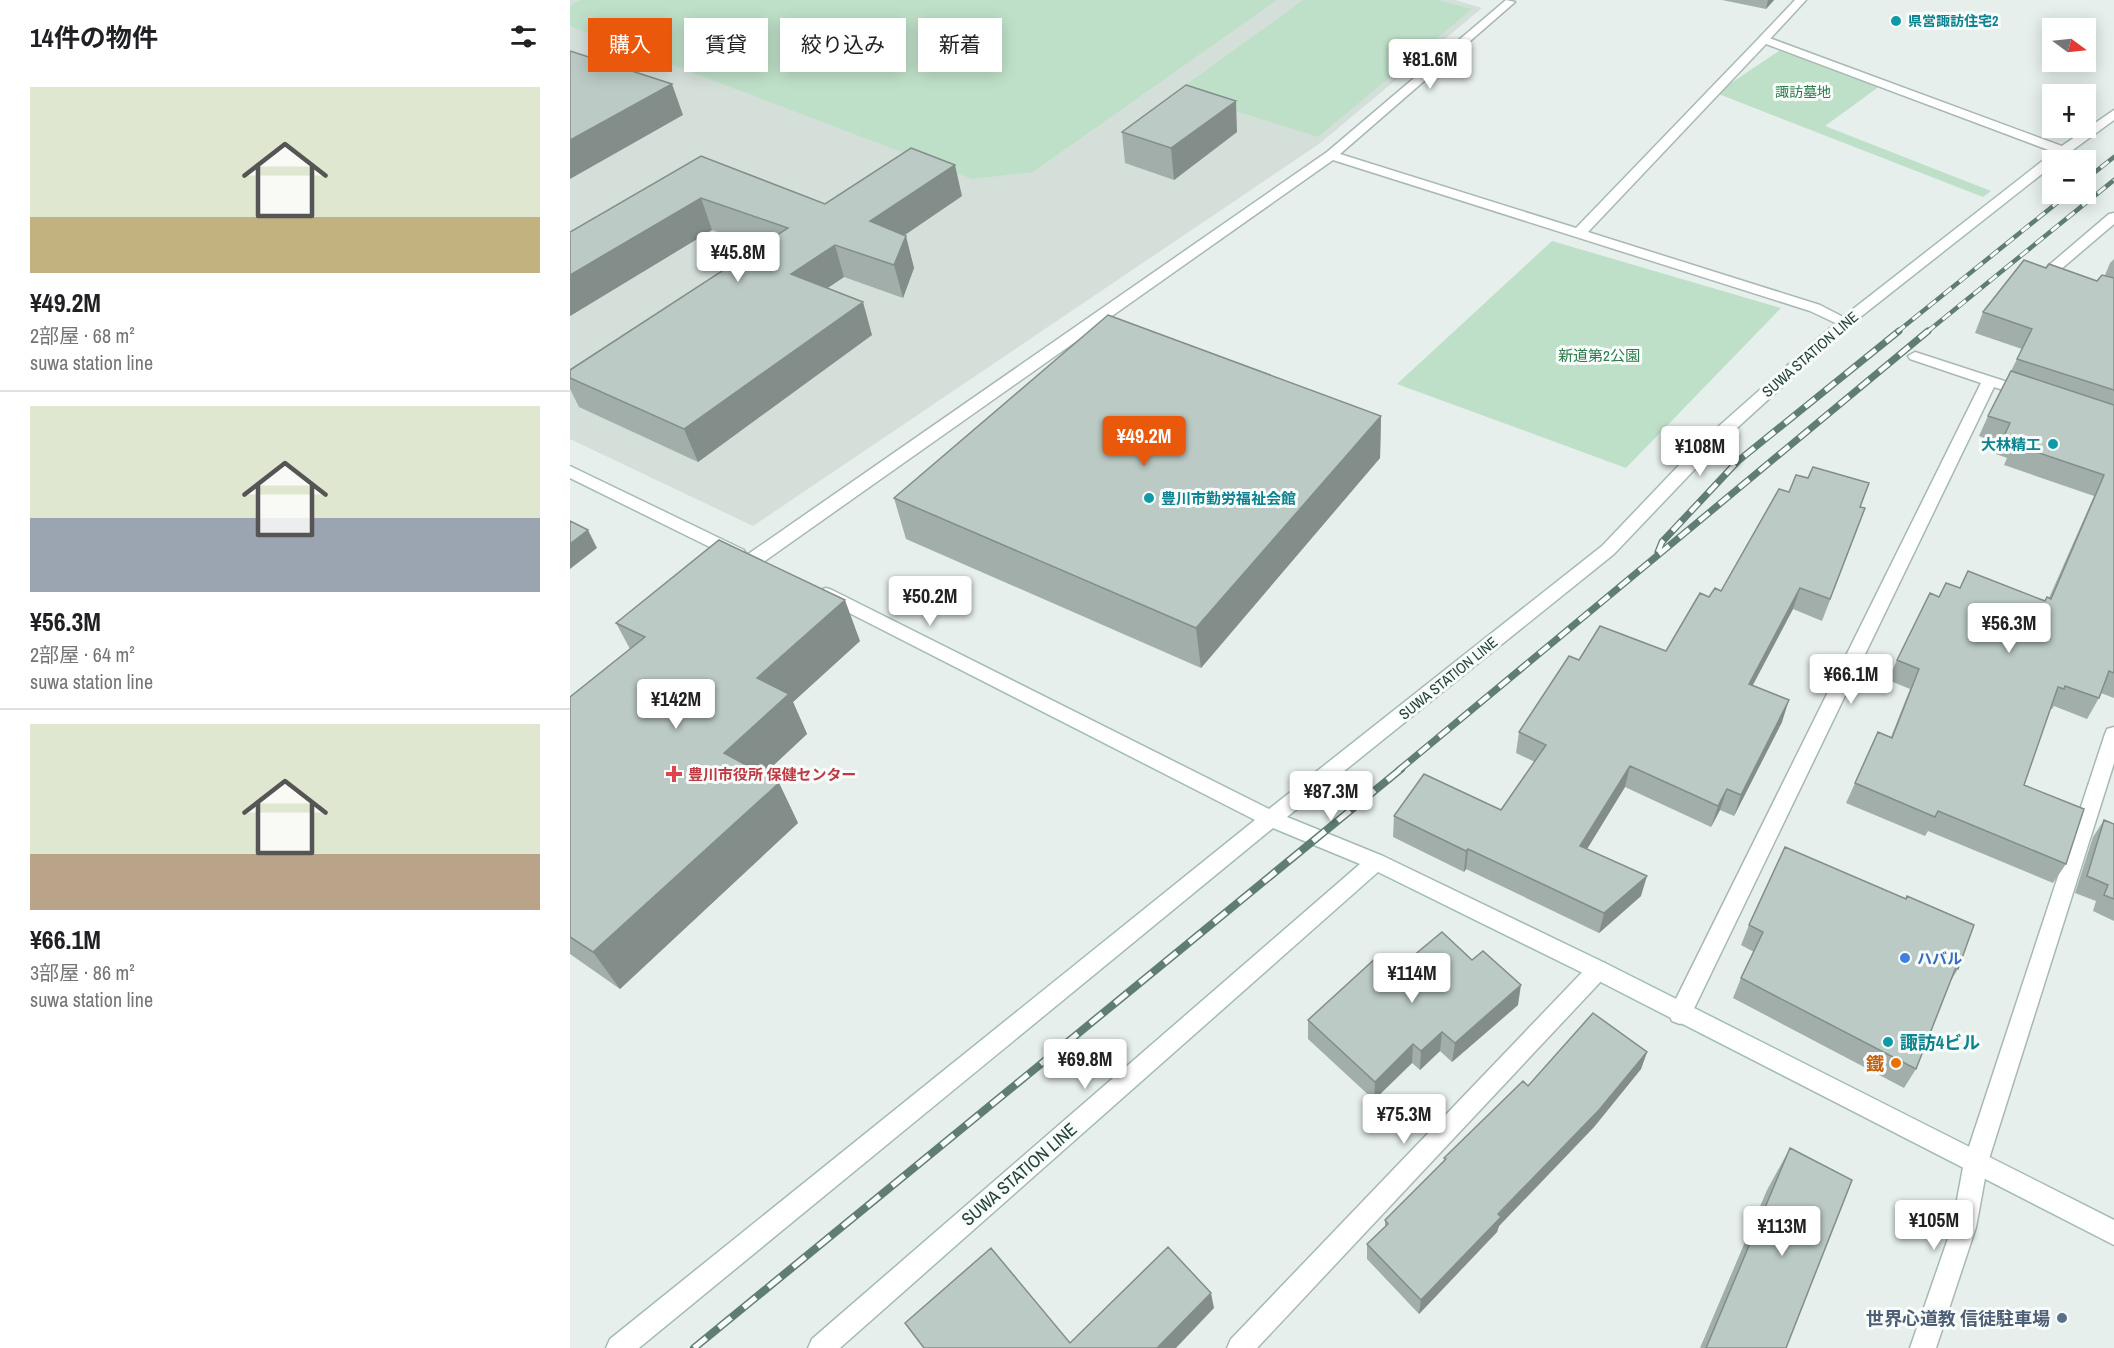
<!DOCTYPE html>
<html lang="ja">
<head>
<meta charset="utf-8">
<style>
	:root { --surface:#fff; --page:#f6f6f6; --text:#202124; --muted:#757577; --line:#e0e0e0; --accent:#ea580c }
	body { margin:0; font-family:"Archivo Narrow","Noto Sans JP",sans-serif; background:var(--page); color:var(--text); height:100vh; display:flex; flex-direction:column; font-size:22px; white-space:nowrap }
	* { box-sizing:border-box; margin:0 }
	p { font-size:20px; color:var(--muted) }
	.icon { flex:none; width:33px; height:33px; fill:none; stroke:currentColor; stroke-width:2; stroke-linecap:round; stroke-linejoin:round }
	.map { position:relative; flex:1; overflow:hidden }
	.drawer { display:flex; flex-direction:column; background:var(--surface); width:570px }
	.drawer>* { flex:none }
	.banner { position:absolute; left:18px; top:18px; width:570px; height:54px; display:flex; gap:12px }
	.needle { width:39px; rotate:105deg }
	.fabs { position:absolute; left:1472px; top:18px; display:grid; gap:12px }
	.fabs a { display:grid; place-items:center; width:54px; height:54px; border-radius:0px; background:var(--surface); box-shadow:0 3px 15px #0003; font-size:30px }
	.price { position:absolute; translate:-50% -51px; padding:0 14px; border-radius:6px; background:#fff; color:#222; font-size:20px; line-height:39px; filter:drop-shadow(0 2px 3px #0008) }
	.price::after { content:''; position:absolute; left:50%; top:36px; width:18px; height:14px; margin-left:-9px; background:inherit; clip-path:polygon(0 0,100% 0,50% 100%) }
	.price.on { background:var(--accent); color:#fff }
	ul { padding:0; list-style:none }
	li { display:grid; align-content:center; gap:12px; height:318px; padding:0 30px }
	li+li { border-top:2px solid var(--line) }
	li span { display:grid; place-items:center; height:186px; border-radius:0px; color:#555 }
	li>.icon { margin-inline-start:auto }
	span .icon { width:108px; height:108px; fill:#fffc; stroke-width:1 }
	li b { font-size:26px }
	h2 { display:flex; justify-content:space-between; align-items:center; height:72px; padding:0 30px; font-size:26px }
	.pill { padding:0 21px; border-radius:0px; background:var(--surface); box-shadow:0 3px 15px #0003; font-size:21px; line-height:54px }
	.pill.on { background:var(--accent); color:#fff }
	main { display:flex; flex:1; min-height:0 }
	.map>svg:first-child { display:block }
	.built { fill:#d4dfda }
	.green { fill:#bfe0c8 }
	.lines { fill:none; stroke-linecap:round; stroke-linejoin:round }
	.lane-casing { stroke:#a8b8b2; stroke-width:3 }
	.street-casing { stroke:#a8b8b2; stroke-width:3 }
	.secondary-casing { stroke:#a4bbb3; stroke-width:3 }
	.lane { fill:#fff; fill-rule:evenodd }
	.street { fill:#fff; fill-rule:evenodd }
	.secondary { fill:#fff; fill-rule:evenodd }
	.rail-far2-casing { stroke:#5f7d75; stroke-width:4.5 }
	.rail-far1-casing { stroke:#5f7d75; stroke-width:7 }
	.rail-casing { stroke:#5f7d75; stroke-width:8 }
	.rail-far2 { stroke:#f7fbf9; stroke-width:3; stroke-dasharray:10; stroke-linecap:butt }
	.rail-far1 { stroke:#f7fbf9; stroke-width:4.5; stroke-dasharray:13; stroke-linecap:butt }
	.rail { stroke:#f7fbf9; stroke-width:5; stroke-dasharray:16; stroke-linecap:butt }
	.wall { fill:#a1aea9 }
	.shaded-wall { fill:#838d89 }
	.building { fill:#bbcac4; stroke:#838d89; stroke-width:1.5 }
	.culture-dot { fill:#0f9aa8; stroke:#f7fbf9; stroke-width:2 }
	.health-dot { fill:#e0444e; stroke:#f7fbf9; stroke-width:2 }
	.shop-dot { fill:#3f7fe0; stroke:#f7fbf9; stroke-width:2 }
	.food-dot { fill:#e8710a; stroke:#f7fbf9; stroke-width:2 }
	.service-dot { fill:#5c6f8a; stroke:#f7fbf9; stroke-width:2 }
	.labels { text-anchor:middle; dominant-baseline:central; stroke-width:6; stroke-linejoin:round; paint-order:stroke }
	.far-culture-label { font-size:14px; font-weight:bold; fill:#0d838f; stroke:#f7fbf9; text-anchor:start }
	.far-park-label { font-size:14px; fill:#2d7a4b; stroke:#f7fbf9 }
	.street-label { font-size:15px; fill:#24423a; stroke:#f7fbf9 }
	.park-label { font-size:15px; fill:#2d7a4b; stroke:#f7fbf9 }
	.culture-label { font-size:15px; font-weight:bold; fill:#0d838f; stroke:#f7fbf9; text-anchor:end }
	.health-label { font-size:15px; font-weight:bold; fill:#be3a42; stroke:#f7fbf9; text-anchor:start }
	.shop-label { font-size:15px; font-weight:bold; fill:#366cbe; stroke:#f7fbf9; text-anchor:start }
	.near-culture-label { font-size:18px; font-weight:bold; fill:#0d838f; stroke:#f7fbf9; text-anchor:start }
	.near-food-label { font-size:18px; font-weight:bold; fill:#c56008; stroke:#f7fbf9; text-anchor:end }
	.near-street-label { font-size:18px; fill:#24423a; stroke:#f7fbf9 }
	.near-service-label { font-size:18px; font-weight:bold; fill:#4e5e75; stroke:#f7fbf9; text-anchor:end }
</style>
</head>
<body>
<main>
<section class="drawer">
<h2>14件の物件<svg class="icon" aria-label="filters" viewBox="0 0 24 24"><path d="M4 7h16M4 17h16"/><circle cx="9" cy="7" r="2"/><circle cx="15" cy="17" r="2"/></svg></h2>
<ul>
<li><span style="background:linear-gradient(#dfe7d0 70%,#c2b280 0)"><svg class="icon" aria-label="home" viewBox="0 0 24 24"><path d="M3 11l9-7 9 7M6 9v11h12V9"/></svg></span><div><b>¥49.2M</b><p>2部屋 · 68 m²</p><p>suwa station line</p></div></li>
<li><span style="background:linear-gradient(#dfe7d0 60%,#9aa5b1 0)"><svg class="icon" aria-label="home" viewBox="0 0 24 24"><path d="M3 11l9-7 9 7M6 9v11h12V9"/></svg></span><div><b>¥56.3M</b><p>2部屋 · 64 m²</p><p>suwa station line</p></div></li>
<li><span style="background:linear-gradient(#dfe7d0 70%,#b9a48a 0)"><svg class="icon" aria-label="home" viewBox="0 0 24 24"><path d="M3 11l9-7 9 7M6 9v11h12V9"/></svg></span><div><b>¥66.1M</b><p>3部屋 · 86 m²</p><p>suwa station line</p></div></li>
</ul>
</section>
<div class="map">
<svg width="1544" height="1348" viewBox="0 0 1544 1348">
	<rect width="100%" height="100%" fill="#e6efeb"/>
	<path class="built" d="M0 0H885L912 8 749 144 183 526 0 439Z"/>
	<path class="green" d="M11 0H707L463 172 402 179 0 26V6Z
		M733 0H868L902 9 748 137 606 92Z
		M1212 49 1310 86 1255 126 1421 191 1413 197 1146 93Z
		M982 241 1211 308 1056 468 827 384Z"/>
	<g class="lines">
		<defs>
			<path id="lane" d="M1225 0H1236L1198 41H1190V37Z"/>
			<path id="street" d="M936 0 945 2 770 154 1006 228 1190 37 1194 36 1497 148 1499 151 1497 154H1489L1196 44 1018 232 1250 305 1279 320 1281 323 1279 326 1274 327 1240 311 763 160 189 565 173 574H161L159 570 161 566 757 152Z
				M1544 213V224L1490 270 1492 272 1544 291V300L1481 278 1476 269 1478 266 1539 214Z
				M1345 352 1462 390 1465 393 1457 398 1424 387 1118 1021 1110 1024 1102 1021 1099 1014 1102 1007 1411 383 1340 359 1338 356Z
				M1544 727V763L1418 1162 1406 1227 1366 1348H1340L1382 1227 1394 1162 1535 734 1537 729Z
				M1028 961 1035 963 1039 970 1035 977 687 1348H657L661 1339 1021 963Z"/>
			<path id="secondary" d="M1544 110V120L1489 160H1482V166L1279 326 1144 449 1044 554 717 817 813 856 1035 963 1544 1220V1245L1021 977 808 872 270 1348H238L242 1339 790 864 703 828 69 1348H36L40 1339 685 820 250 598 247 594 250 590 256 588 262 590 699 809 1032 546 1132 441 1269 320 1489 148Z
				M0 466 174 550 176 554 174 558H162L0 478Z"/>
		</defs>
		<use href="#lane" class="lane-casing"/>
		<use href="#street" class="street-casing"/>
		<use href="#secondary" class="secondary-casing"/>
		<use href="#lane" class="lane"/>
		<use href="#street" class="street"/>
		<use href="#secondary" class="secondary"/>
		<defs>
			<path id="rail-far2" d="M1515 180 1544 157
				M1327 332 1498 194
				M1357 332 1544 180"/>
			<path id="rail-far1" d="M1088 552 1092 542 1168 461 1329 331
				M829 770 1358 331"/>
			<path id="rail" d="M124 1348 831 769"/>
		</defs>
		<use href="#rail-far2" class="rail-far2-casing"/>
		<use href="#rail-far1" class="rail-far1-casing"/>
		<use href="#rail" class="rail-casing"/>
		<use href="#rail-far2" class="rail-far2"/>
		<use href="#rail-far1" class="rail-far1"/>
		<use href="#rail" class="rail"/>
	</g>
	<path class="wall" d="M1152 0H1204L1196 9Z
		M552 132H667L604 180 555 163Z
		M131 156 255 204 392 196 335 235 344 268 333 298 274 277 257 288 302 335 128 462 9 407 0 389V370L190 247 142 230 0 316V232Z
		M1544 259V698L1531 693 1529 698 1517 719 1484 706 1482 709H1480L1454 785 1496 864 1483 883 1358 831 1355 836 1276 803 1308 732 1321 737 1340 689 1318 680 1327 660 1369 597 1390 588 1475 600 1479 598 1524 496 1434 465 1437 458 1426 454 1431 444 1409 436 1418 416 1441 371 1452 349 1405 333 1413 312 1476 268 1527 281 1535 275 1540 263Z
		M811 416 810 458 631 668 336 539 324 498Z
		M1219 492 1291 507 1287 530 1252 621 1223 609 1183 685 1212 722 1164 816 1150 810 1141 827 1055 787 1017 849 1071 896 1029 933 896 869 894 872 823 837 824 816 931 810 965 762 946 753 949 732 1009 660 1096 651 1139 597 1151 591Z
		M46 623 290 641 223 702 237 734 193 775 209 783 228 823 50 989 0 954V697L60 649Z
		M1534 820 1544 824V921L1523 911 1526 901 1505 893 1523 837Z
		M1215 847 1388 969 1380 982 1346 1069 1334 1088 1163 998 1171 978 1184 952 1171 945 1179 925Z
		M825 971 948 1005 882 1062 870 1051 850 1070 842 1063 804 1100 738 1039V1020Z
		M1077 1052 1071 1069 1024 1127 929 1226 927 1232 849 1314 797 1259V1244L815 1227V1220L874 1162V1158L958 1086Z
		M1220 1148 1216 1348H1130L1197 1190Z"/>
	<path class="shaded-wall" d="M1198 0H1204L1196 9Z
		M102 84 113 115 0 179V140Z
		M666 101 667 132 604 180 601 148Z
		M385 165 392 196 308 253 300 221Z
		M131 198 142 230 0 316V275Z
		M336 236 344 268 333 298 324 265Z
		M265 245 274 277 231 306 221 274Z
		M293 302 302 335 128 462 114 429Z
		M811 416 810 458 631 668 626 628Z
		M18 530 27 548 0 569V544Z
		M1230 588 1223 609 1172 705 1179 684Z
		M275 600 290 641 223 702 237 734 174 793 154 753 187 678Z
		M1219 700 1212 722 1164 816 1171 795Z
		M1060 766 1055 787 1006 867 1010 846Z
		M209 783 228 823 50 989 23 952Z
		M1157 789 1150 810 1141 827 1148 806Z
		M898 849 896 869 894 872 896 851Z
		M1077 876 1071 896 1029 933 1034 913Z
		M951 985 948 1005 882 1062 885 1043Z
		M872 1032 870 1051 850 1070 851 1051Z
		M843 1044 842 1063 804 1100 805 1082Z
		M1077 1052 1071 1069 1024 1127 929 1226 927 1232 849 1314 851 1300Z
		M641 1293 644 1308 606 1348H587Z"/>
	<path class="building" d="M0 51 102 84 0 140Z
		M616 85 666 101 601 148 552 132Z
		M341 148 385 165 300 221 336 236 324 265 265 245 221 274 293 302 114 429 0 378V370L218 228 131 198 0 275V232L131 156 255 204Z
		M1454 260 1476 268 1479 264 1527 281 1532 275 1544 278V390L1447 359 1462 329 1413 312Z
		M538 315 811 416 626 628 324 498Z
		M1441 371 1544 405V673L1539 671 1529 698 1495 686 1494 689 1488 687 1454 785 1514 809 1496 864 1368 811 1365 817 1285 783 1308 732 1322 738 1349 669 1327 660 1360 593 1369 597 1376 583 1390 588 1398 571 1475 601 1477 597 1481 599 1534 475 1443 444 1447 438 1435 434 1440 423 1418 416Z
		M1243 467 1299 483 1290 507 1295 508 1260 599 1230 588 1179 684 1219 700 1171 795 1157 789 1148 806 1060 766 1010 846 1077 876 1034 913 898 849 896 851 824 816 854 774 931 810 976 745 949 732 999 656 1009 660 1030 626 1096 651 1130 593 1139 597 1145 588 1151 591 1209 489 1219 492 1226 475 1238 478Z
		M0 521 18 530 0 544Z
		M149 540 275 600 187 678 219 694 154 753 209 783 23 952 0 937V697L75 637 46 623Z
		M1534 820 1544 824V899L1534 895 1538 885 1517 876Z
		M1215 847 1336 899 1337 896 1404 925 1388 969 1386 967 1346 1069 1171 978 1193 932 1179 925Z
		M872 932 902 960 913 951 951 985 885 1043 872 1032 851 1051 843 1044 805 1082 738 1020 808 956 825 971Z
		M1023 1013 1077 1052 1029 1110 928 1214 931 1217 851 1300 797 1244 818 1224 815 1220 876 1159 874 1158 953 1081 958 1086Z
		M1220 1148 1282 1180 1216 1348H1136Z
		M598 1247 641 1293 587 1348H354L335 1323 421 1248 500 1343Z"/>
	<g class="culture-dot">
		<circle cx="1326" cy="21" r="6"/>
		<circle cx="1483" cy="444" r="6"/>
		<circle cx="579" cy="498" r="6"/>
		<circle cx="1318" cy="1042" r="6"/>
	</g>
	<path class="health-dot" d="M101 765h6v6h6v6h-6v6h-6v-6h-6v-6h6z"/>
	<circle class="shop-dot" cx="1335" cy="958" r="6"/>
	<circle class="food-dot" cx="1326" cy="1063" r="6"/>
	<circle class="service-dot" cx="1492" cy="1318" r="6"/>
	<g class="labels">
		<g class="far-culture-label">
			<text x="1338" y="21">県営諏訪住宅2</text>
		</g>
		<g class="far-park-label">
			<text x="1233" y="92">諏訪墓地</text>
		</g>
		<g class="street-label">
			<text transform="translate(1240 354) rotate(-41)">SUWA STATION LINE</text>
			<text transform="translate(878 678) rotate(-39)">SUWA STATION LINE</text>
		</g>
		<g class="park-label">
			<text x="1029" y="355">新道第2公園</text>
		</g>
		<g class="culture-label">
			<text x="1471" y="444">大林精工</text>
			<text x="591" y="498" text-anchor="start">豊川市勤労福祉会館</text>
		</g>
		<g class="health-label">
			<text x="118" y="774">豊川市役所 保健センター</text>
		</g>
		<g class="shop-label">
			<text x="1347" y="958">ハバル</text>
		</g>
		<g class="near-culture-label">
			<text x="1330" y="1042">諏訪4ビル</text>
		</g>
		<g class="near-food-label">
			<text x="1314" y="1063">鐵</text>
		</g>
		<g class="near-street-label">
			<text transform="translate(449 1174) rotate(-41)">SUWA STATION LINE</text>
		</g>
		<g class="near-service-label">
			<text x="1480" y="1318">世界心道教 信徒駐車場</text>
		</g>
	</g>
</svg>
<div class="fabs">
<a><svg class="needle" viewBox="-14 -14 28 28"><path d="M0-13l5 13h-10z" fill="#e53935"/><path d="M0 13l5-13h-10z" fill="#757577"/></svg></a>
<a>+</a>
<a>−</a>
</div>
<b class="price" style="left:860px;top:90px">¥81.6M</b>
<b class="price" style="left:168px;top:283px">¥45.8M</b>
<b class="price on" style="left:574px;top:467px">¥49.2M</b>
<b class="price" style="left:1130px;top:477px">¥108M</b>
<b class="price" style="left:360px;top:627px">¥50.2M</b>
<b class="price" style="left:1439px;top:654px">¥56.3M</b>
<b class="price" style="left:1281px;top:705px">¥66.1M</b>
<b class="price" style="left:106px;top:730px">¥142M</b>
<b class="price" style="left:761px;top:822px">¥87.3M</b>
<b class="price" style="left:842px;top:1004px">¥114M</b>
<b class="price" style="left:515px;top:1090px">¥69.8M</b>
<b class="price" style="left:834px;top:1145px">¥75.3M</b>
<b class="price" style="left:1364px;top:1251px">¥105M</b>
<b class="price" style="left:1212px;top:1257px">¥113M</b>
<div class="banner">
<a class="pill on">購入</a>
<a class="pill">賃貸</a>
<a class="pill">絞り込み</a>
<a class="pill">新着</a>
</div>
</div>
</main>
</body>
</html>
